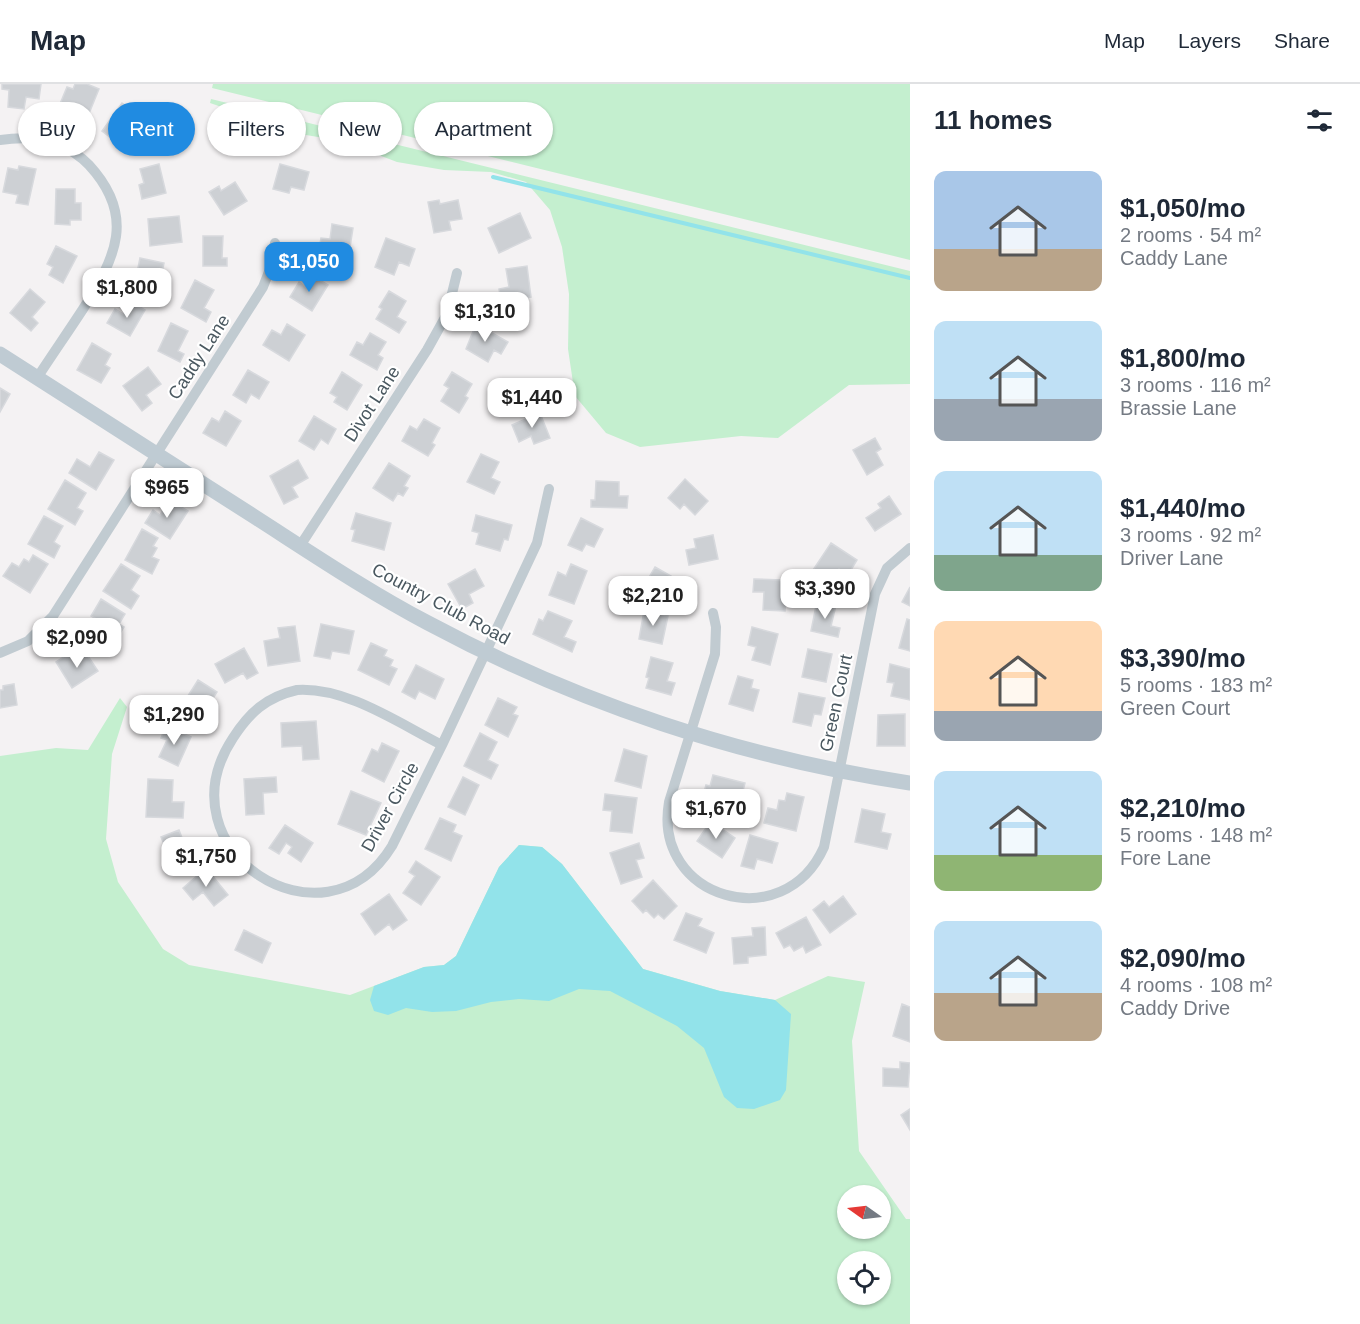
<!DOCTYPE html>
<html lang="en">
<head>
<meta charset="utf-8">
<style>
	:root { --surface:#fff; --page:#f6f6f7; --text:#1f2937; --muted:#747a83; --line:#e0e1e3; --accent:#208be1 }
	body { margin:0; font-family:Helvetica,sans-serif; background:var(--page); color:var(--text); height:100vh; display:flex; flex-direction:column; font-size:22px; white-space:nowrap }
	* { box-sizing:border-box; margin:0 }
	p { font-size:20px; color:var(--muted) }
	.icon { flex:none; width:33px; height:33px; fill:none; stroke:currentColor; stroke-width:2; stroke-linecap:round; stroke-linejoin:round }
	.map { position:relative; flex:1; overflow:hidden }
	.drawer { display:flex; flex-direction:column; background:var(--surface); width:450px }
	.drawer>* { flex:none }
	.banner { position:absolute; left:18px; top:18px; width:570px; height:54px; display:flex; gap:12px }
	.needle { width:39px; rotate:284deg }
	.buttons { position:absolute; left:837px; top:1101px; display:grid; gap:12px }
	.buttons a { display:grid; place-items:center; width:54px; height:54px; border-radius:50%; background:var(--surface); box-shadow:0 2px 4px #0004; font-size:30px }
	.price { position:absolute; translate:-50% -51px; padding:0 14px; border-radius:12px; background:#fff; color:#222; font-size:20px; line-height:39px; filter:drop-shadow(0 2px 3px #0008) }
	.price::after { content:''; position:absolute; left:50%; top:36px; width:18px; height:14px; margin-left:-9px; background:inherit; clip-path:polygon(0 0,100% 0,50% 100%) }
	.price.active { background:var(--accent); color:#fff }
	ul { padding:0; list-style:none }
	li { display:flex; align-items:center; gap:18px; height:150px; padding:0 24px }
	li span { display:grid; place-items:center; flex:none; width:168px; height:120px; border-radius:12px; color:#555 }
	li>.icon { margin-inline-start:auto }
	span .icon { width:72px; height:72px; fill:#fffc; stroke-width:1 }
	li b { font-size:26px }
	h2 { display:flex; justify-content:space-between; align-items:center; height:72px; padding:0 24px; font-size:26px }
	.pill { padding:0 21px; border-radius:27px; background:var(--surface); box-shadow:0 2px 4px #0004; font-size:21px; line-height:54px }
	.pill.active { background:var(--accent); color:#fff }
	header { display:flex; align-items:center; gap:36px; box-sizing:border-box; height:84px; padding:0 30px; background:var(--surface); border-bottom:2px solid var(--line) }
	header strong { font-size:28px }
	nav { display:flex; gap:33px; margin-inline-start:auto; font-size:21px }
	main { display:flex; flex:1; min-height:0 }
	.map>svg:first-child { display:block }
	.green { fill:#c4efcf; fill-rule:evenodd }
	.water { fill:#92e3ea }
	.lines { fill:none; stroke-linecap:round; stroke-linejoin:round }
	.stream { stroke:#92e3ea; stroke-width:4 }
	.building { fill:#cdd0d4; stroke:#d7d9dd; stroke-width:1.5 }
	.street { stroke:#c1cbd1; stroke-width:10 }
	.secondary { stroke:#bfcbd3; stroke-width:15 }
	.labels { text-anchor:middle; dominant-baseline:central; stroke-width:4.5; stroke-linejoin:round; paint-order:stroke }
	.street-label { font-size:18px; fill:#4a5860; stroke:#fff }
</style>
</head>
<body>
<header>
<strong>Map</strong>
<nav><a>Map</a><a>Layers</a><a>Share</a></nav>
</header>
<main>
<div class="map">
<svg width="910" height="1240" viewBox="0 0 910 1240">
	<rect width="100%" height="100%" fill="#f4f2f3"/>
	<path class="green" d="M213 0H910V176L212 4Z
		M211 15 910 187V300L849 301 778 354 741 352 640 363 606 349 575 312 568 265 569 210 562 163 550 126 526 98 491 88 444 86 397 78 342 57 300 50 210 19Z
		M120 614 127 623 112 670 106 755 118 798 163 865 189 881 350 911 424 883 444 881 456 872 499 783 519 761 542 763 562 780 643 885 720 907 775 916 828 892 865 898 852 957 859 1067 906 1135H910V1240H0V672L56 664 88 666ZM848 1112H880V1144H848ZM848 1178H880V1210H848Z"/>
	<path class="water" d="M519 761 542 763 562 780 643 885 720 907 775 916 791 930 786 1006 780 1016 754 1025 737 1024 724 1013 704 964 677 942 610 907 579 905 549 917 519 915 491 918 456 927 432 928 406 924 388 931 374 927 370 916 374 902 424 883 444 881 456 872 499 783Z"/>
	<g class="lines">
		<path class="stream" d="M493 93 910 194"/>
	</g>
	<path class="building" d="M2 0H41L39 15 26 13 24 25 8 23 9 6 2 5Z
		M75 0H87L99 5 88 32 68 23 65 30 57 27 67 3 73 5Z
		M122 19 133 27 137 21 149 30 124 64 102 47Z
		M159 80 166 109 142 115 139 101 144 99 140 85Z
		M280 80 309 88 304 106 291 103 289 109 273 105Z
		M19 82 36 85 28 121 16 119 18 111 3 108 8 84 18 86Z
		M235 98 247 117 224 131 209 108 219 102 221 107Z
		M56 105H75V119H81V136H70V141L55 140Z
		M439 116 440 120 458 116 462 135 449 137 451 146 434 149 428 118Z
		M520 129 531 154 499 169 488 144Z
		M179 132 182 158 150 162 148 135Z
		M332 140 353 144 348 176 318 171 321 154 330 155Z
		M203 152H223L222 174H227V182H203Z
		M386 154 415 165 409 182 399 178 394 191 375 183Z
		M56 162 77 172 63 199 49 191 53 183 47 180Z
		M140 174 164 179 159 202 149 200 148 207 134 204Z
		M527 182 531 213 501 217 499 205 509 203 506 185Z
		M313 192 328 201 312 227 290 213 299 198 306 203Z
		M195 196 214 206 204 224 211 228 206 238 181 224Z
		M30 205 45 218 32 233 38 239 31 247 10 229Z
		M389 207 406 217 397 233 406 238 399 249 376 235 382 225 379 223Z
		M130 217 145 226 130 252 107 239 115 225 123 230Z
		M171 239 188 247 178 267 184 270 180 278 158 267Z
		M287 240 305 251 289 277 263 261 272 246 281 251Z
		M476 240 508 258 501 270 494 266 488 278 466 265Z
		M370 249 386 258 378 271 383 274 377 286 350 271 357 258 363 261Z
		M92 259 111 270 105 281 110 284 101 299 77 286Z
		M148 283 161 300 146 311 152 319 142 327 123 302Z
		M248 286 269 298 259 315 251 310 246 319 233 311Z
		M342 288 362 301 347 326 334 318 337 313 330 309Z
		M452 288 472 300 465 312 468 314 459 329 441 317 449 304 444 301Z
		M0 304 10 310 0 328Z
		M225 327 241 337 226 362 203 349 212 334 219 338Z
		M540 329 550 354 534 360 531 352 519 358 512 341Z
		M314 332 336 345 328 360 321 355 314 366 299 357Z
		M424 335 440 344 432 359 435 361 428 372 402 357 410 342 417 346Z
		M875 354 881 365 876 368 883 381 867 391 853 366Z
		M99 368 114 376 96 406 69 389 77 375 90 383Z
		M481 370 499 378 491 394 500 398 494 410 467 398Z
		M298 376 308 394 292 403 298 413 284 420 270 392Z
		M389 379 410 392 404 402 408 404 403 412 398 409 393 417 373 404Z
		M685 395 708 417 695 431 684 420 680 425 668 414Z
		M65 396 86 409 77 424 83 427 75 441 48 425Z
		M596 397 619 398V412H628L627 424 591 423V416H595Z
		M889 412 901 430 875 447 866 434 881 424 878 420Z
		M169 416 188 427 170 455 145 439 153 426 160 431Z
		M356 429 391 439 384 466 352 457 355 446 351 445Z
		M476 431 512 441 508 456 504 455 500 467 476 460 479 449 472 447Z
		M44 432 63 442 54 458 60 462 54 474 28 460Z
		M581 434 603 445 594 463 586 460 582 467 568 461Z
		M142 445 158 454 153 462 157 464 152 473 159 476 152 490 125 476Z
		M713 451 718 475 689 481 686 466 696 464 694 455Z
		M831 459 857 476 848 491 839 485 831 498 813 486Z
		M33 471 48 480 30 509 3 492 12 479 19 483 24 475 29 478Z
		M121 480 140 492 131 506 139 512 131 525 103 507Z
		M571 480 587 487 574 520 549 511 558 488 566 492Z
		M655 483 671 492 661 509 668 514 663 522 640 509Z
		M475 485 484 502 469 510 473 519 462 525 448 500Z
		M754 495 782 496V507H786L785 527 763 526 764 508H753Z
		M910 503V522L902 518Z
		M101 515 125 530 119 540 124 543 112 562 90 549 98 536 91 532Z
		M817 517 836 521 831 542 840 544 838 553 811 547Z
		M548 527 572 537 564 553 576 558 572 568 533 550 539 535 543 537Z
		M644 527 668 532 662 560 639 555Z
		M907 535 910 536V567L899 564Z
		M321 540 354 547 349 570 332 567 330 575 314 572Z
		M295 542 300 577 268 582 264 557 280 554 278 544Z
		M752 543 778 550 770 581 752 576 756 563 748 561Z
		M371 559 387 566 384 572 393 576 390 582 397 585 389 601 358 586Z
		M244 564 258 589 247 595 243 589 225 599 215 580Z
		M808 565 832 570 826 598 802 593Z
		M86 569 98 587 72 604 56 578 68 570 73 577Z
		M651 573 673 579 667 597 675 599 671 611 646 604 649 594 646 593Z
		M890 580 910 585V616L891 612 894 599 887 598Z
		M416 581 444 595 435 615 419 607 415 615 402 608Z
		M738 592 753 596 751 604 759 606 753 627 729 620Z
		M198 596 217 608 208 622 214 626 206 639 179 626Z
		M14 600 17 621 0 624V606H3V602Z
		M799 609 825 614 821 631 814 630 811 642 793 638Z
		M498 614 517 623 513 630 518 632 508 653 485 641Z
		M905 630V662H877L878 631Z
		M316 637 319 675 303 676 302 662 282 663 281 639Z
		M166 642 191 653 178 682 159 673 167 656 161 654Z
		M480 649 497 658 488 676 498 681 491 695 464 682Z
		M382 659 399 667 384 698 362 687 372 665 378 668Z
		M624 665 647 672 641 704 615 697Z
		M713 691 745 699 738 726 702 716 706 701 710 702Z
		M276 693 277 708 263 709 264 730 246 731 244 695Z
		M463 693 479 701 465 731 448 723Z
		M148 695 173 696 172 718H184L183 734 146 733Z
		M351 707 381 719 366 751 338 740Z
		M787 709 804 713 796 747 764 739 768 724 777 726 779 716 785 717Z
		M605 710 637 714 632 749 610 747 612 727 603 726Z
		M862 725 885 730 881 748 891 750 887 765 855 758Z
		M440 734 456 741 453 748 462 752 451 777 425 765Z
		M285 741 313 759 301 778 288 769 292 763 286 759 279 770 269 764Z
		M708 741 713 745 716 741 735 754 722 774 697 757Z
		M179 746 186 764 195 761 201 774 174 785 161 753Z
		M750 751 778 759 772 779 757 775 754 785 741 782Z
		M639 759 644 774 636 776 642 793 621 800 610 769Z
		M416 777 440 793 421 821 403 809 415 792 409 788Z
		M206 784 228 811 214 822 203 808 193 816 183 804Z
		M653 796 677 822 664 835 658 830 654 834 646 826 643 829 632 817Z
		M389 810 407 836 393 846 389 840 375 851 361 830Z
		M843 812 856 830 830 849 813 826 824 817 829 823Z
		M686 829 702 835 698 842 714 849 706 869 674 856Z
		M806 833 821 861 806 869 803 862 794 867 790 861 784 864 776 849Z
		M765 843 766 871 748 873V879L734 880 732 854 753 852 752 844Z
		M244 846 271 859 262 879 235 866Z
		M902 920 910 923V958L893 952Z
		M900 978 910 979 908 1003 883 1002V984L900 985Z
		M910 1025V1046L901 1031Z"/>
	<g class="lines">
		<path class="street" d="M0 56C32 51 65 56 89 81 136 132 116 173 83 225 68 248 52 271 37 294
			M300 462 427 266 447 230 457 189
			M713 529 716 543 715 570 669 718C652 815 784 853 824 763L875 510 887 484 910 464
			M0 569 28 557 53 532 263 203 270 185 275 159
			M297 606C347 603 398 639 442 661L392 762C324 873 159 766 233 654 249 629 266 613 297 606Z
			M442 661 537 459 549 405"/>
		<path class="secondary" d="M0 270C86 325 172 380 258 435 314 471 369 508 428 539 577 619 742 674 910 699"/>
	</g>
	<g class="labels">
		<g class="street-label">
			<text transform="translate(199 273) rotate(-57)">Caddy Lane</text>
			<text transform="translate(372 320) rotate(-57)">Divot Lane</text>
			<text transform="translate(441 520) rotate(28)">Country Club Road</text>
			<text transform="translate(836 619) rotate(-78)">Green Court</text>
			<text transform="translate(390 723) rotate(-61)">Driver Circle</text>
		</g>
	</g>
</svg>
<div class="buttons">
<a><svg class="needle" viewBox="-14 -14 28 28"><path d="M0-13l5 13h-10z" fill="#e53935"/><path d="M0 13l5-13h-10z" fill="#747a83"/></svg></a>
<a><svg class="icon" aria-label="locate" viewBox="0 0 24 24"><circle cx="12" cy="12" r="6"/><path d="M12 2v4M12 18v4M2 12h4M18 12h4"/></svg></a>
</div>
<b class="price active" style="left:309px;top:209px">$1,050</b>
<b class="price" style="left:127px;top:235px">$1,800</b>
<b class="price" style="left:485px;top:259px">$1,310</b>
<b class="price" style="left:532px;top:345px">$1,440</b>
<b class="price" style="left:167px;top:435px">$965</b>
<b class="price" style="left:825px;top:536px">$3,390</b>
<b class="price" style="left:653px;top:543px">$2,210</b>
<b class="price" style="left:77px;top:585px">$2,090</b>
<b class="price" style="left:174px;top:662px">$1,290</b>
<b class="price" style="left:716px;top:756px">$1,670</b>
<b class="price" style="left:206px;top:804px">$1,750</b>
<div class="banner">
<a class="pill">Buy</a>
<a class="pill active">Rent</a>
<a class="pill">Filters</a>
<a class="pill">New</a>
<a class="pill">Apartment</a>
</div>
</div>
<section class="drawer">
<h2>11 homes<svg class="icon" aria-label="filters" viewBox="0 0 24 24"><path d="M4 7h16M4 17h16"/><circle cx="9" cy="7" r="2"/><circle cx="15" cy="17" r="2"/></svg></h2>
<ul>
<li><span style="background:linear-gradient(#a9c7e8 65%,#b9a48a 0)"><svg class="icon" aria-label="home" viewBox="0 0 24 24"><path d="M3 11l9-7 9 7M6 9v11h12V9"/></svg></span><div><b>$1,050/mo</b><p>2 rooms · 54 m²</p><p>Caddy Lane</p></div></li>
<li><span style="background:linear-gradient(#bfe0f5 65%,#9aa5b1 0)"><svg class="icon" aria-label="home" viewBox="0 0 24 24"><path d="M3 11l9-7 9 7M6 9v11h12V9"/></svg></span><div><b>$1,800/mo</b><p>3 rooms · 116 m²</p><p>Brassie Lane</p></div></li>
<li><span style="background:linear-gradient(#bfe0f5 70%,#7fa58c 0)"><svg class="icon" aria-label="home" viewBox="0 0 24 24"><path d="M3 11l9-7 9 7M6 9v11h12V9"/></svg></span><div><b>$1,440/mo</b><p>3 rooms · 92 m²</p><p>Driver Lane</p></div></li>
<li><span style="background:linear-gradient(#ffd9b3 75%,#9aa5b1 0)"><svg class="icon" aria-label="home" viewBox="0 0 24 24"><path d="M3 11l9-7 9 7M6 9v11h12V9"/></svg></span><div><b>$3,390/mo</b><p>5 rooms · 183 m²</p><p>Green Court</p></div></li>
<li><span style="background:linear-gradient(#bfe0f5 70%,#8fb573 0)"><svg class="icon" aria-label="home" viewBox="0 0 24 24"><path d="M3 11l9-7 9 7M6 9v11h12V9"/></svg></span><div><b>$2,210/mo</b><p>5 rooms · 148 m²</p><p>Fore Lane</p></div></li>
<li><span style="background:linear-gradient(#bfe0f5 60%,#b9a48a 0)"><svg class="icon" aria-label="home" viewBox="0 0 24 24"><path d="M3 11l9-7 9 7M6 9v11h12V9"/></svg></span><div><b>$2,090/mo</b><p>4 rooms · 108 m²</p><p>Caddy Drive</p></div></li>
</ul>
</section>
</main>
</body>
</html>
